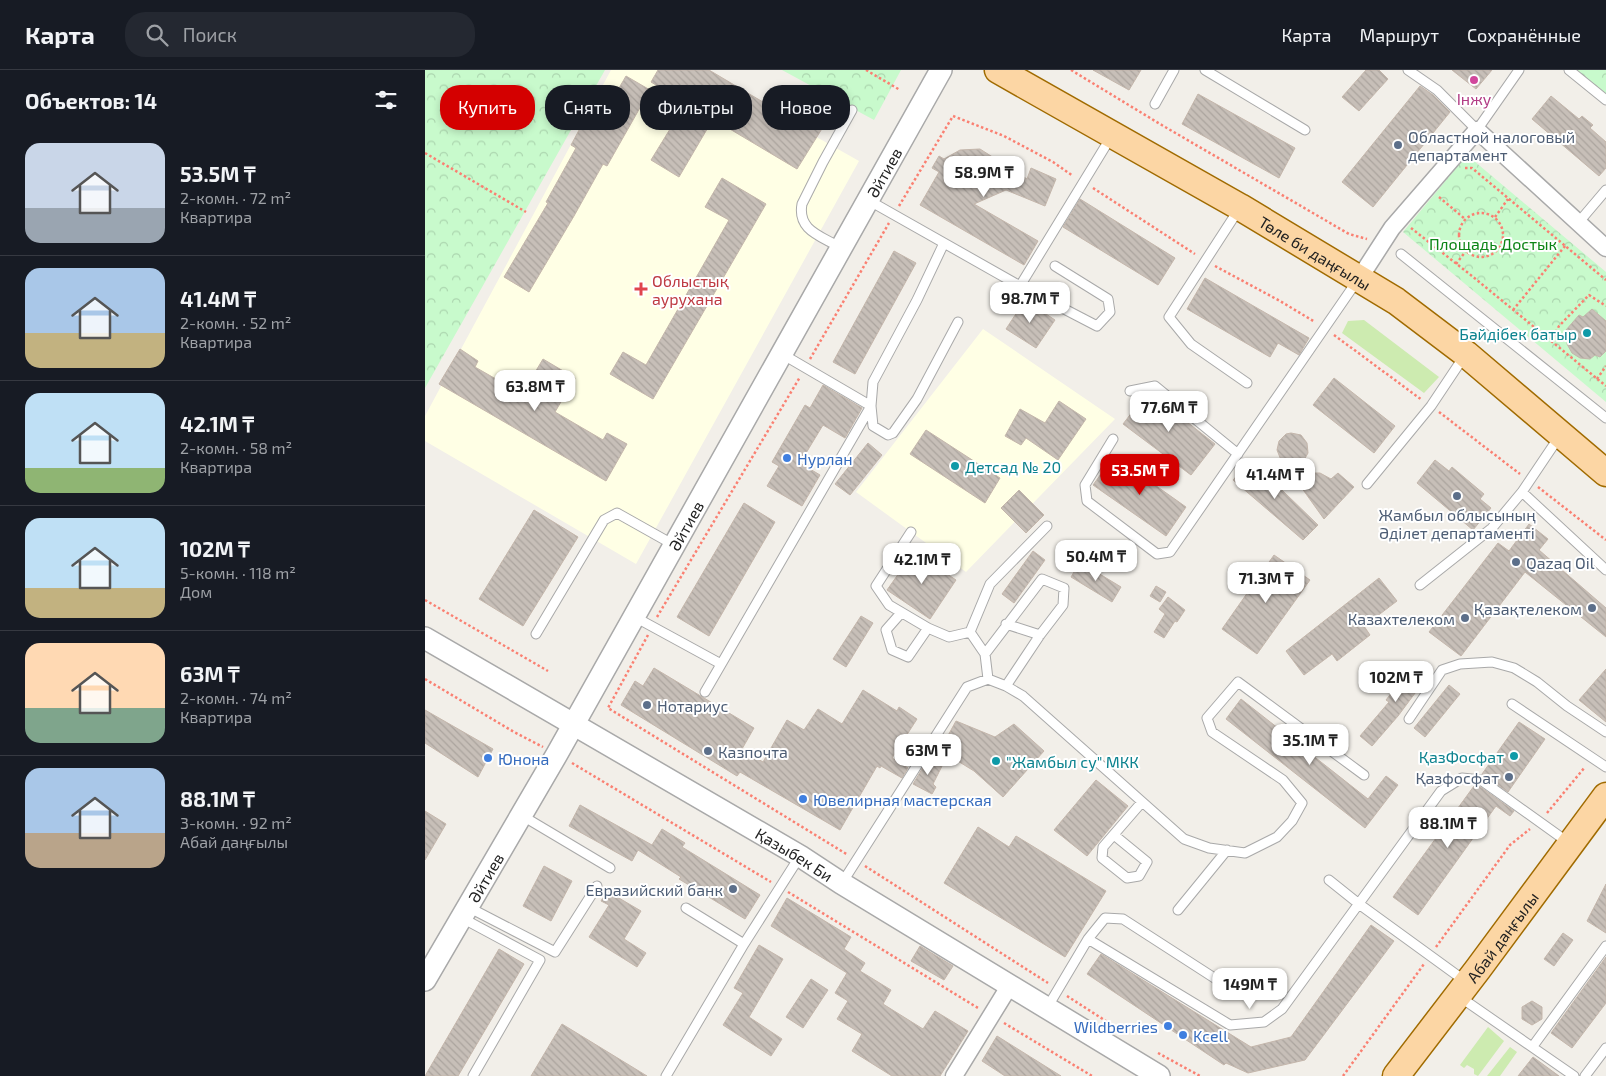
<!DOCTYPE html>
<html lang="ru">
<head>
<meta charset="utf-8">
<style>
	:root { --surface:#171b24; --page:#242831; --text:#f1f3f6; --muted:#9ea1a6; --line:#363941; --accent:#d40000 }
	body { margin:0; font-family:"Exo 2",sans-serif; background:var(--page); color:var(--text); height:100vh; display:flex; flex-direction:column; font-size:19px; white-space:nowrap }
	* { box-sizing:border-box; margin:0 }
	p { font-size:16px; color:var(--muted) }
	.icon { flex:none; width:28px; height:28px; fill:none; stroke:currentColor; stroke-width:2; stroke-linecap:round; stroke-linejoin:round }
	.map { position:relative; flex:1; overflow:hidden }
	.drawer { display:flex; flex-direction:column; background:var(--surface); width:425px }
	.drawer>* { flex:none }
	.guide { position:absolute; left:15px; top:15px; width:475px; height:45px; display:flex; gap:10px }
	.price { position:absolute; translate:-50% -42px; padding:0 11px; border-radius:10px; background:#fff; color:#222; font-size:16px; line-height:32px; filter:drop-shadow(0 1px 2px #0008) }
	.price::after { content:''; position:absolute; left:50%; top:30px; width:15px; height:11px; margin-left:-8px; background:inherit; clip-path:polygon(0 0,100% 0,50% 100%) }
	.price.current { background:var(--accent); color:#fff }
	ul { padding:0; list-style:none }
	li { display:flex; align-items:center; gap:15px; height:125px; padding:0 25px }
	li+li { border-top:1px solid var(--line) }
	li span { display:grid; place-items:center; flex:none; width:140px; height:100px; border-radius:15px; color:#555 }
	li>.icon { margin-inline-start:auto }
	span .icon { width:60px; height:60px; fill:#fffc; stroke-width:1 }
	li b { font-size:21px }
	h2 { display:flex; justify-content:space-between; align-items:center; height:60px; padding:0 25px; font-size:21px }
	.pill { padding:0 18px; border-radius:20px; background:var(--surface); box-shadow:0 2px 8px #0003; font-size:18px; line-height:45px }
	.pill.current { background:var(--accent); color:#fff }
	header { display:flex; align-items:center; gap:30px; box-sizing:border-box; height:70px; padding:0 25px; background:var(--surface); border-bottom:1px solid var(--line) }
	header strong { font-size:24px }
	nav { display:flex; gap:28px; margin-inline-start:auto; font-size:18px }
	.search { width:350px; height:45px; background:var(--page); display:flex; align-items:center; gap:12px; box-sizing:border-box; padding:0 18px; border-radius:20px; color:var(--muted); font-size:19px }
	main { display:flex; flex:1; min-height:0 }
	.map>svg:first-child { display:block }
	.education { fill:#ffffe5 }
	.grass { fill:#cdebb0 }
	.park { fill:url(#park-crowns) }
	.building { fill:url(#building-back-hatch); stroke:#c4b6ab }
	.lines { fill:none; stroke-linecap:round; stroke-linejoin:round }
	.service-casing { stroke:#a9a9a9; stroke-width:11 }
	.minor-casing { stroke:#a9a9a9; stroke-width:19 }
	.tertiary-casing { stroke:#a9a9a9; stroke-width:24 }
	.primary-casing { stroke:#a06b00; stroke-width:29 }
	.path { stroke:#fa8072; stroke-width:2.5; stroke-dasharray:2.5 2.5; stroke-linecap:butt }
	.service { stroke:#fff; stroke-width:9 }
	.minor { stroke:#fff; stroke-width:16 }
	.tertiary { stroke:#fff; stroke-width:21 }
	.primary { stroke:#fcd6a4; stroke-width:26 }
	.hotel-dot { fill:#d1479c; stroke:#fff; stroke-width:2 }
	.service-dot { fill:#5c6f8a; stroke:#fff; stroke-width:2 }
	.health-dot { fill:#e0444e; stroke:#fff; stroke-width:2 }
	.culture-dot { fill:#0f9aa8; stroke:#fff; stroke-width:2 }
	.shop-dot { fill:#3f7fe0; stroke:#fff; stroke-width:2 }
	.labels { text-anchor:middle; dominant-baseline:central; stroke-width:4; stroke-linejoin:round; paint-order:stroke }
	.hotel-label { font-size:16px; fill:#b23c85; stroke:#fff }
	.service-label { font-size:16px; fill:#4e5e75; stroke:#fff; text-anchor:start }
	.street-label { font-size:16px; fill:#222; stroke:#fff }
	.park-label { font-size:16px; fill:#0c8416; stroke:#fff }
	.health-label { font-size:16px; fill:#be3a42; stroke:#fff; text-anchor:start }
	.culture-label { font-size:16px; fill:#0d838f; stroke:#fff; text-anchor:end }
	.shop-label { font-size:16px; fill:#366cbe; stroke:#fff; text-anchor:start }
</style>
</head>
<body>
<header>
<strong>Карта</strong>
<div class="search"><svg class="icon" aria-label="search" viewBox="0 0 24 24"><circle cx="10" cy="10" r="6"/><path d="M15 15l6 6"/></svg>Поиск</div>
<nav><a>Карта</a><a>Маршрут</a><a>Сохранённые</a></nav>
</header>
<main>
<section class="drawer">
<h2>Объектов: 14<svg class="icon" aria-label="filters" viewBox="0 0 24 24"><path d="M4 7h16M4 17h16"/><circle cx="9" cy="7" r="2"/><circle cx="15" cy="17" r="2"/></svg></h2>
<ul>
<li><span style="background:linear-gradient(#c9d6e8 65%,#9aa5b1 0)"><svg class="icon" aria-label="home" viewBox="0 0 24 24"><path d="M3 11l9-7 9 7M6 9v11h12V9"/></svg></span><div><b>53.5M ₸</b><p>2-комн. · 72 m²</p><p>Квартира</p></div></li>
<li><span style="background:linear-gradient(#a9c7e8 65%,#c2b280 0)"><svg class="icon" aria-label="home" viewBox="0 0 24 24"><path d="M3 11l9-7 9 7M6 9v11h12V9"/></svg></span><div><b>41.4M ₸</b><p>2-комн. · 52 m²</p><p>Квартира</p></div></li>
<li><span style="background:linear-gradient(#bfe0f5 75%,#8fb573 0)"><svg class="icon" aria-label="home" viewBox="0 0 24 24"><path d="M3 11l9-7 9 7M6 9v11h12V9"/></svg></span><div><b>42.1M ₸</b><p>2-комн. · 58 m²</p><p>Квартира</p></div></li>
<li><span style="background:linear-gradient(#bfe0f5 70%,#c2b280 0)"><svg class="icon" aria-label="home" viewBox="0 0 24 24"><path d="M3 11l9-7 9 7M6 9v11h12V9"/></svg></span><div><b>102M ₸</b><p>5-комн. · 118 m²</p><p>Дом</p></div></li>
<li><span style="background:linear-gradient(#ffd9b3 65%,#7fa58c 0)"><svg class="icon" aria-label="home" viewBox="0 0 24 24"><path d="M3 11l9-7 9 7M6 9v11h12V9"/></svg></span><div><b>63M ₸</b><p>2-комн. · 74 m²</p><p>Квартира</p></div></li>
<li><span style="background:linear-gradient(#a9c7e8 65%,#b9a48a 0)"><svg class="icon" aria-label="home" viewBox="0 0 24 24"><path d="M3 11l9-7 9 7M6 9v11h12V9"/></svg></span><div><b>88.1M ₸</b><p>3-комн. · 92 m²</p><p>Абай даңғылы</p></div></li>
</ul>
</section>
<div class="map">
<svg width="1181" height="1006" viewBox="0 0 1181 1006">
	<defs>
		<pattern id="park-crowns" width="20" height="18" patternUnits="userSpaceOnUse" patternTransform="scale(1.25)"><rect width="20" height="18" fill="#c8facc"/><path d="M2 6a3 3 0 1 1 6 0M12 15a3 3 0 1 1 6 0" fill="none" stroke="#acd6af"/></pattern>
		<pattern id="building-back-hatch" width="6" height="6" patternUnits="userSpaceOnUse" patternTransform="scale(1.25)"><rect width="6" height="6" fill="#c7bfb8"/><path d="M-1 5l2 2M0 0l6 6M5-1l2 2" fill="none" stroke="#aba49e"/></pattern>
	</defs>
	<rect width="100%" height="100%" fill="#f2efe9"/>
	<path class="education" d="M186 0H273L434 91 211 494 0 371V346Z
		M558 259 690 349 541 502 431 422Z"/>
	<path class="grass" d="M939 250 1014 307 999 323 917 263 923 251Z
		M1063 957 1079 971 1053 1006 1049 1004V999L1042 995 1039 998 1035 995Z
		M1085 977 1092 982 1075 1006H1062Z"/>
	<path class="park" d="M0 0H180L0 318Z
		M357 0H476L449 50Z
		M1141 0H1181V34Z
		M1042 85 1181 202V332L978 162Z"/>
	<path class="building" d="M233 0H284L348 38 352 30 398 57 372 99 288 49 254 107 226 90 261 33 226 12Z
		M668 0H716L704 20Z
		M941 0H954L963 9 934 41 917 27Z
		M1027 0H1067L1051 19Z
		M201 6 225 20 182 96 178 94 149 146 104 222 79 207 123 133 121 132 151 78 146 75 160 49 172 56Z
		M995 16 1008 25 1025 42 948 137 917 112Z
		M773 24 870 78 854 108 757 54Z
		M1126 26 1154 49 1157 46 1168 55 1165 58 1181 72V98L1174 106 1107 49Z
		M555 79 602 109 606 98 631 109 620 136 581 120 549 134 613 171 599 195 495 135 514 102 507 98 514 86 519 89 535 80Z
		M297 108 341 134 228 329 185 304 198 282 221 295 304 150 280 137Z
		M655 129 750 188 733 215 638 157Z
		M469 181 491 193 430 304 408 292Z
		M780 208 884 268 874 285 853 273 845 287 762 239Z
		M600 230 630 250 611 278 581 259Z
		M1167 239 1181 251V281L1175 287 1170 285 1165 289 1155 288 1147 283 1142 274 1144 266 1141 260 1154 245 1158 247Z
		M35 279 53 291 50 297 97 324 118 289 150 308 130 342 178 370 182 363 202 374 181 411 14 314Z
		M909 308 970 356 949 383 888 335Z
		M398 315 437 338 420 368 398 355 375 393 395 405 377 436 342 416 354 396 347 392 380 335 385 338Z
		M725 323 790 374 766 405 698 354 721 324Z
		M634 331 661 349 633 390 601 368 596 375 580 366 595 339 620 353Z
		M501 360 575 408 560 433 485 384Z
		M866 363 876 365 882 373 883 383 875 397 856 390 852 380 854 371 861 364Z
		M443 373 457 385 425 425 410 414Z
		M689 386 761 437 741 466 668 415Z
		M826 390 893 455 878 470 808 410Z
		M1010 390 1024 401 1027 397 1059 424 1055 429 1066 438 1048 460 992 413Z
		M866 403H895L906 409 913 403 929 417 899 449Z
		M594 420 619 445 601 463 576 438Z
		M319 433 350 452 284 566 252 547Z
		M109 440 153 467 98 556 54 529Z
		M1104 454 1123 469 1114 480 1181 538V567L1100 502 1036 586 1004 562 1073 473 1084 481Z
		M608 481 620 490 589 533 577 524Z
		M489 482 531 510 505 549 462 520Z
		M849 485 885 510 832 584 797 559Z
		M655 492 696 517 687 532 646 507Z
		M954 508 972 531 939 556 945 565 912 591 907 584 879 605 861 581Z
		M731 516 741 522 735 532 725 526Z
		M743 527 760 540 752 552 750 551 739 568 729 562 740 544 734 539Z
		M436 546 448 553 421 597 408 589Z
		M990 592 1005 603 973 646 947 676 935 666 964 632 961 630Z
		M229 598 329 658 317 679 338 692 362 650 379 660 393 639 417 654 438 620 472 641 474 637 492 649 467 688 483 698 477 708 456 696 455 698 452 696 415 760 315 702 312 706 196 635 210 611 218 616Z
		M1181 599V652L1154 630Z
		M1024 615 1035 624 1000 667 989 658Z
		M816 629 943 729 961 706 973 715 940 758 801 649Z
		M0 640 68 679 53 707 0 673Z
		M531 651 570 667 589 654 619 681 578 727 549 701 515 680Z
		M1094 652 1120 669 1083 722 1057 704Z
		M503 689 517 696 508 714 511 717 507 724 488 714Z
		M671 710 703 736 662 786 629 760Z
		M1049 716H1054L1089 741 1085 746 1071 736 993 845 968 827Z
		M155 735 227 775 237 759 260 773 257 777 335 825 320 849 254 809 256 807 213 780 207 791 144 756Z
		M0 741 21 754 0 790Z
		M553 757 584 777 591 766 681 821 640 887 519 813Z
		M119 796 147 811 126 851 98 836Z
		M1181 814V863L1162 851Z
		M182 821 216 841 199 869 221 883 212 897 164 867 184 835 176 831Z
		M362 828 426 867 419 879 440 893 435 901 466 920 458 934 498 959 510 941 543 961 515 1006H467L427 981 437 964 412 949 423 931 410 923 422 903 346 856Z
		M946 855 969 871 880 990 823 1003 801 993 799 995 662 904 676 884 826 977 866 967Z
		M1138 863 1148 870 1129 896 1119 889Z
		M334 875 358 889 324 947 357 969 346 986 298 955 318 923 309 918Z
		M495 876 528 896 519 910 486 891Z
		M74 879 99 894 33 1006H0Z
		M1181 887V933L1147 978 1126 963Z
		M386 909 403 920 378 958 361 947Z
		M1107 931 1117 937V949L1107 955 1097 949V937Z
		M137 954 222 1006H106Z
		M572 966 636 1006H580L557 991Z
		M1108 987 1134 1006H1093Z"/>
	<g class="lines">
		<defs>
			<path id="service" d="M780 0 880 60
				M983 0 1012 20 1052 60 1094 0
				M1144 0 1181 30
				M730 34 749 0
				M443 130 595 216 672 256 685 242 683 229 630 196
				M814 139 744 247 766 274 822 313
				M1153 153 1181 120
				M519 173 492 230 448 312 446 336 448 356 463 365 468 363 492 329 533 252
				M416 178C397 166 372 161 377 134L398 92 427 40
				M976 184 1181 348
				M595 216 686 67
				M705 321 730 316 813 384
				M688 369 660 415 662 431 732 484 745 482 932 211
				M942 414 1006 336 1040 285
				M1097 422 1181 500
				M486 462 451 516 464 535 503 558 524 567 545 562 565 514 622 456
				M995 515 1067 458 1097 422 1134 367
				M476 543 461 560 467 580 483 587 503 558
				M208 546 296 594
				M581 554 615 565
				M545 562 560 584 563 609
				M111 564 179 450 192 443 249 475
				M560 584 617 509 639 518 638 535 615 565 581 616
				M280 622 446 336 357 284
				M1087 634 1181 697
				M984 649 1017 600 1035 594 1067 592 1089 598 1112 612 1142 636 1181 662
				M96 745 185 798
				M689 765 722 792 714 806 702 808 677 788 678 777 717 732
				M904 810 934 834 1040 911
				M417 813 542 617 563 609 581 616 598 626 759 769 784 778 820 783 852 767 867 751 877 733 858 710 787 662 782 648 813 612 939 705
				M43 837 130 882 172 816
				M261 838 319 874
				M753 840 802 780
				M37 848 115 890 48 1006
				M663 869 805 955 839 952 857 939 1016 721 1037 708 1056 710 1144 773
				M1035 927 1149 1006
				M622 938 663 869 680 848 698 849 794 911
				M1108 976 1181 876
				M241 1006 319 874 375 786
				M1160 1006 1181 978"/>
			<path id="minor" d="M934 209 967 158 1052 60 1181 178
				M529 1006 585 915"/>
			<g id="tertiary">
				<path id="s1" d="M0 568 375 786 416 813 734 1006"/>
				<path id="s2" d="M0 910 132 684 516 0"/>
			</g>
			<g id="primary">
				<path id="s3" d="M573 0 815 137 971 231 1041 284 1181 403"/>
				<path id="s4" d="M971 1006 1053 899 1181 726"/>
			</g>
		</defs>
		<use href="#service" class="service-casing"/>
		<use href="#minor" class="minor-casing"/>
		<use href="#tertiary" class="tertiary-casing"/>
		<use href="#primary" class="primary-casing"/>
		<path class="path" d="M441 0 475 20
			M646 0 735 54 924 164 942 169
			M0 83 101 142
			M1040 98H1047L1181 210
			M668 118 770 184
			M1014 127 1040 149
			M474 136 528 46 579 66 628 92 648 106
			M1034 165a22 22 0 1 1 44 0a22 22 0 1 1-44 0Z
			M1070 147 1083 129
			M986 158 1047 206 1181 316
			M1031 194 1041 181
			M790 196 855 231 890 252
			M1088 240 1140 176
			M909 265 997 330
			M1126 271 1134 256 1164 225 1181 236
			M385 289 464 153
			M1172 309 1181 296
			M1014 342 1095 404
			M1113 417 1181 470
			M0 530 123 601
			M232 547 375 307
			M223 565 183 638 423 785
			M0 609 89 662 118 677
			M147 693 346 812
			M1122 743 1160 697
			M440 796 623 913
			M363 822 553 938
			M1011 877 1085 775 1105 759
			M642 926 698 962
			M579 953 667 1006
			M733 983 775 1006
			M918 1006 999 894"/>
		<use href="#service" class="service"/>
		<use href="#minor" class="minor"/>
		<use href="#tertiary" class="tertiary"/>
		<use href="#primary" class="primary"/>
	</g>
	<circle class="hotel-dot" cx="1049" cy="10" r="5"/>
	<g class="service-dot">
		<circle cx="973" cy="75" r="5"/>
		<circle cx="1032" cy="426" r="5"/>
		<circle cx="1091" cy="492" r="5"/>
		<circle cx="1167" cy="538" r="5"/>
		<circle cx="1040" cy="548" r="5"/>
		<circle cx="222" cy="635" r="5"/>
		<circle cx="283" cy="681" r="5"/>
		<circle cx="1084" cy="707" r="5"/>
		<circle cx="308" cy="819" r="5"/>
	</g>
	<path class="health-dot" d="M213.5 211.5h5v5h5v5h-5v5h-5v-5h-5v-5h5z"/>
	<g class="culture-dot">
		<circle cx="1162" cy="263" r="5"/>
		<circle cx="530" cy="396" r="5"/>
		<circle cx="1089" cy="686" r="5"/>
		<circle cx="571" cy="691" r="5"/>
	</g>
	<g class="shop-dot">
		<circle cx="362" cy="388" r="5"/>
		<circle cx="63" cy="688" r="5"/>
		<circle cx="378" cy="729" r="5"/>
		<circle cx="743" cy="956" r="5"/>
		<circle cx="758" cy="965" r="5"/>
	</g>
	<g class="labels">
		<g class="hotel-label">
			<text x="1049" y="28">Інжу</text>
		</g>
		<g class="service-label">
			<text x="983" y="66">Областной налоговый<tspan x="983" dy="18">департамент</tspan></text>
			<text x="1032" y="444" text-anchor="middle">Жамбыл облысының<tspan x="1032" dy="18">Әділет департаменті</tspan></text>
			<text x="1101" y="492">Qazaq Oil</text>
			<text x="1157" y="538" text-anchor="end">Қазақтелеком</text>
			<text x="1030" y="548" text-anchor="end">Казахтелеком</text>
			<text x="232" y="635">Нотариус</text>
			<text x="293" y="681">Казпочта</text>
			<text x="1074" y="707" text-anchor="end">Қазфосфат</text>
			<text x="298" y="819" text-anchor="end">Евразийский банк</text>
		</g>
		<g class="street-label">
			<text stroke="none"><textPath href="#s2" startOffset="929">Әйтиев</textPath></text>
			<text stroke="none"><textPath href="#s3" startOffset="366">Төле би даңғылы</textPath></text>
			<text stroke="none"><textPath href="#s2" startOffset="524">Әйтиев</textPath></text>
			<text stroke="none"><textPath href="#s1" startOffset="428">Қазыбек Би</textPath></text>
			<text stroke="none"><textPath href="#s2" startOffset="119">Әйтиев</textPath></text>
			<text stroke="none"><textPath href="#s4" startOffset="175">Абай даңғылы</textPath></text>
		</g>
		<g class="park-label">
			<text x="1068" y="173">Площадь Достык</text>
		</g>
		<g class="health-label">
			<text x="227" y="210">Облыстық<tspan x="227" dy="18">аурухана</tspan></text>
		</g>
		<g class="culture-label">
			<text x="1152" y="263">Бәйдібек батыр</text>
			<text x="540" y="396" text-anchor="start">Детсад № 20</text>
			<text x="1079" y="686">ҚазФосфат</text>
			<text x="581" y="691" text-anchor="start">"Жамбыл су" МКК</text>
		</g>
		<g class="shop-label">
			<text x="372" y="388">Нурлан</text>
			<text x="73" y="688">Юнона</text>
			<text x="388" y="729">Ювелирная мастерская</text>
			<text x="733" y="956" text-anchor="end">Wildberries</text>
			<text x="768" y="965">Kcell</text>
		</g>
	</g>
</svg>
<b class="price" style="left:559px;top:128px">58.9M ₸</b>
<b class="price" style="left:605px;top:254px">98.7M ₸</b>
<b class="price" style="left:110px;top:342px">63.8M ₸</b>
<b class="price" style="left:744px;top:363px">77.6M ₸</b>
<b class="price current" style="left:715px;top:426px">53.5M ₸</b>
<b class="price" style="left:850px;top:430px">41.4M ₸</b>
<b class="price" style="left:671px;top:512px">50.4M ₸</b>
<b class="price" style="left:497px;top:515px">42.1M ₸</b>
<b class="price" style="left:841px;top:534px">71.3M ₸</b>
<b class="price" style="left:971px;top:633px">102M ₸</b>
<b class="price" style="left:885px;top:696px">35.1M ₸</b>
<b class="price" style="left:503px;top:706px">63M ₸</b>
<b class="price" style="left:1023px;top:779px">88.1M ₸</b>
<b class="price" style="left:825px;top:940px">149M ₸</b>
<div class="guide">
<a class="pill current">Купить</a>
<a class="pill">Снять</a>
<a class="pill">Фильтры</a>
<a class="pill">Новое</a>
</div>
</div>
</main>
</body>
</html>
